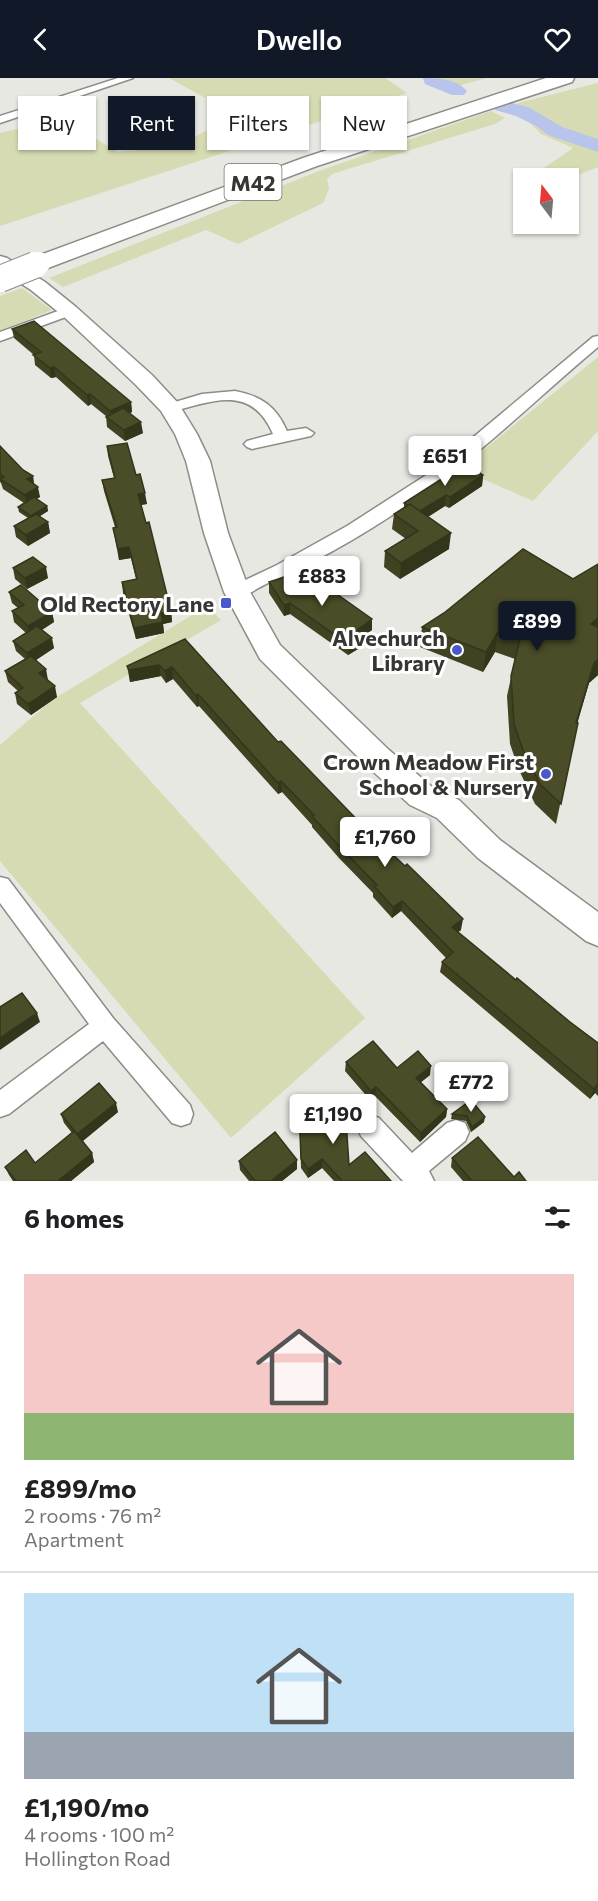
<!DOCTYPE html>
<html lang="en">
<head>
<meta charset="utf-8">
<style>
	:root { --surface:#fff; --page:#f6f6f6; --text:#202124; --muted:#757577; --line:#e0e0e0; --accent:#111827 }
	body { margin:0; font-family:Commissioner,sans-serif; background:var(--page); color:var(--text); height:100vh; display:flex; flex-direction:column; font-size:22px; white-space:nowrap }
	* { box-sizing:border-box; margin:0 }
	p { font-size:20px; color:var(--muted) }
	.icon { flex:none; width:33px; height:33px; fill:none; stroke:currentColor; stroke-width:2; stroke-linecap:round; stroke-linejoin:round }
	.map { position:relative; height:1103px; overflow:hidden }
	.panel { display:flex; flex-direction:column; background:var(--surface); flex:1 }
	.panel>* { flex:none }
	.guide { position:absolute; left:18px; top:18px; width:562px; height:54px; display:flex; gap:12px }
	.needle { width:39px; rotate:344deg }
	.fabs { position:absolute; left:513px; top:90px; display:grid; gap:12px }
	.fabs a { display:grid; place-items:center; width:66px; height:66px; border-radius:0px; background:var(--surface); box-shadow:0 2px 4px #0004; font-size:30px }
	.price { position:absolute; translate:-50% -51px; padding:0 14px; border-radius:6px; background:#fff; color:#222; font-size:20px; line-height:39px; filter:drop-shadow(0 2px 3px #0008) }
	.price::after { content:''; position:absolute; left:50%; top:36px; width:18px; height:14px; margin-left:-9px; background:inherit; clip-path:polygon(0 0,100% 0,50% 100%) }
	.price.on { background:var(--accent); color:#fff }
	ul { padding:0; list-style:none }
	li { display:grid; align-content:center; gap:12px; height:318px; padding:0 24px }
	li+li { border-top:2px solid var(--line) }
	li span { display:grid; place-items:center; height:186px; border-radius:0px; color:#555 }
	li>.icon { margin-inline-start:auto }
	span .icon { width:108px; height:108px; fill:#fffc; stroke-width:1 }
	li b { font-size:26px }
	h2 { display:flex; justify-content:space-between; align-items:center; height:72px; padding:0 24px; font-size:26px }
	.chip { padding:0 21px; border-radius:0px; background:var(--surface); box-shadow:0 2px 4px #0004; font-size:21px; line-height:54px }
	.chip.on { background:var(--accent); color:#fff }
	header { display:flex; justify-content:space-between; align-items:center; height:78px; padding:0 24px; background:var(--accent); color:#fff; font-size:27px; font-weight:600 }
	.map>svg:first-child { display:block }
	.green { fill:#d7dbb3 }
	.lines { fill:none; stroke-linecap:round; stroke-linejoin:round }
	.river { fill:#b8c4eb; fill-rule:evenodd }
	.minor-casing { stroke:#8c8d87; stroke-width:3 }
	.secondary-casing { stroke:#8c8d87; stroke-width:3 }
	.motorway-casing { stroke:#8c8d87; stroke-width:3 }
	.minor { fill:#fff; fill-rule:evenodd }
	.secondary { fill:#fff; fill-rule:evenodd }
	.motorway { fill:#fff; fill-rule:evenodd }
	.motorway-bridge-far1-casing { stroke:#8c8d87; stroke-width:23; stroke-linecap:butt }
	.motorway-bridge-casing { stroke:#8c8d87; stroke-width:28; stroke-linecap:butt }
	.motorway-bridge-far1 { stroke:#fff; stroke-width:21 }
	.motorway-bridge { stroke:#fff; stroke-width:26 }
	.wall { fill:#404222 }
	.shaded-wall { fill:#34361b }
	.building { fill:#4a4d27; stroke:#34361b; stroke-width:1.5 }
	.poi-dot { fill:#4859cd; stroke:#fffffe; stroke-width:2 }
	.labels { text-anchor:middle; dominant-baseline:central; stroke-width:6; stroke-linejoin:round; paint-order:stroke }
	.shield { fill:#fffffe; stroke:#727271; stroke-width:1.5 }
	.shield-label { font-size:21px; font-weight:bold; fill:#363634 }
	.poi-label { font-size:22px; font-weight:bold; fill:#363634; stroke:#fffffe; text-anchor:end }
</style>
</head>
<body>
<header><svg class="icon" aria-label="back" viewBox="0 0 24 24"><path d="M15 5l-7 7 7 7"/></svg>Dwello<svg class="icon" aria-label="heart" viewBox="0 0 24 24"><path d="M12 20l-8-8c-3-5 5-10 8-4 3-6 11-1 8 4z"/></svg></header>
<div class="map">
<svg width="598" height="1103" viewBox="0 0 598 1103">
	<rect width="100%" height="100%" fill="#e7e8e2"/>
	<path class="green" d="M169 0H385L407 15 0 148V55L63 40 117 74 150 71 187 63 236 37Z
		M421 0H487L450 10Z
		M598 5V89C573 99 564 104 538 94L573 70 541 56 524 39 505 31 518 25Z
		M491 33 505 40 495 46 332 96 327 101 329 111 323 125 238 166 206 152 63 209 49 200 319 93Z
		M22 210 52 232 0 253V218Z
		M598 279V353L533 423 460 391Z
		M207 528 221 542 80 625 365 940 231 1060 0 783V667L52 622Z"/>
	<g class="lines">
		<path class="river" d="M423 0C438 0 457 1 467 13L464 17H452L425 6Z
			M502 22 530 30 562 49 598 61V74L548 57 538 49 516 38 495 32 493 28 495 24Z"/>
		<defs>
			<path id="minor" d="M118 0H133L0 45V38Z
				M69 229 74 230 76 233 74 236 0 263V254Z
				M598 258V269C555 305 514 344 470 380 413 427 336 476 268 505 256 510 244 522 231 518L228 514 237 506 277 487 347 448 434 392 593 259Z
				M235 313C261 318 276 328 287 353L306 350 314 355 311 358 252 371 247 369 244 366 247 363 273 356C251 305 212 324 170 334L163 330 165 327 202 316Z
				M0 799 8 801 113 940 190 1027 193 1036 190 1045 181 1048 172 1045 103 963 9 1036 0 1039V1012L89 946 0 825Z
				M370 1037 379 1040 412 1075 447 1045 456 1042 465 1045 469 1054 465 1063 429 1093 434 1103H403L361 1058 357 1049 361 1040Z"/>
			<path id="secondary" d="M0 178 7 180 45 204 76 229 152 297 178 325 197 356 210 383 228 455 250 514 280 567 389 672 432 709 459 722 500 762 598 834V868L586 863 478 780 437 740 410 727 367 688 260 581 224 514 204 455 186 383 175 356 161 333 136 307 62 237 31 212 0 192Z"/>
			<path id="motorway" d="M546 0H574L572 4 317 88 48 190 40 192 32 190 28 185 32 180 303 80Z"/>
		</defs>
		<use href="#minor" class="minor-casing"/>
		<use href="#secondary" class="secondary-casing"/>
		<use href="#motorway" class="motorway-casing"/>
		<use href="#minor" class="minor"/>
		<use href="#secondary" class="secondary"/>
		<use href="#motorway" class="motorway"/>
		<defs>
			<path id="motorway-bridge-far1" d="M31 189 40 185"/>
			<path id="motorway-bridge" d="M0 201 35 187"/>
		</defs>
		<use href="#motorway-bridge-far1" class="motorway-bridge-far1-casing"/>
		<use href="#motorway-bridge" class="motorway-bridge-casing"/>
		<use href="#motorway-bridge-far1" class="motorway-bridge-far1"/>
		<use href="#motorway-bridge" class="motorway-bridge"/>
	</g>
	<path class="wall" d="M12 251 131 324 132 334 130 335 143 355 125 363 107 349 106 338 91 326 88 328 56 299 51 300 35 287 34 277 14 260Z
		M0 368 23 392 33 398 34 406 40 419 36 421 47 428 48 433 40 438 48 444 50 455 28 468 16 459 14 448 28 440 19 434 18 429 24 425 3 411 1 405 0 404Z
		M107 368 136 397 147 426 141 427 171 533 172 544 163 546 164 555 136 561 123 515 122 504 136 501 131 480 119 482 113 450 115 449 104 413 102 402 114 400 108 378Z
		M483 397 482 408 449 430 445 428 428 439 449 471 400 501 384 489 385 473 406 461 392 451 394 436 404 430V425Z
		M598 486V597L589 605 577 645 556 746 535 726 519 692 510 666 507 618 515 581 495 574 483 594 420 569 422 549 573 501Z
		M13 490 48 500 27 511 15 501Z
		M269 504 318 520 372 552 363 558V568L348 577 290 536 284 538 269 515Z
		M9 514 52 534 54 544 42 552 54 570 36 582 48 602 57 619 31 637 17 626 15 615 18 613 8 604 5 593 25 581 16 573 13 563 26 555 14 544 12 533 18 530 12 525Z
		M185 561 278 664 461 852 458 854 516 902 598 965V1018L595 1015 590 1021 440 894 442 884 446 880 401 833 392 840 373 819V815L339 780 312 749V747L282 714 278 716 199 628 197 629 173 601 166 605 161 598 130 604 127 588Z
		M346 984 397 990 430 997 421 1004 447 1031 446 1039 420 1064 375 1018 370 1022 345 993Z
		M471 1022 484 1044 471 1054 466 1043 451 1041 452 1036Z
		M299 1029 349 1087 391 1103H334L322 1090 308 1100 301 1090Z
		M118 1034 83 1063 92 1075 94 1084 71 1103H13L9 1097 5 1089 35 1085 72 1055 64 1045 61 1036Z
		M452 1080 514 1099 526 1103H463L451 1089Z
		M239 1083 297 1091 282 1103H249L240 1092Z"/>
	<path class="shaded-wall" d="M54 289 56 299 51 300 50 290Z
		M90 316 91 326 88 328 87 317Z
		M131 324 132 334 112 343 110 333Z
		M141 344 143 355 125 363 124 352Z
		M483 397 482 408 449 430 450 419Z
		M33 398 34 408 27 401Z
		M38 409 40 419 27 427 25 417Z
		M145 415 147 426 139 427 138 416Z
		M446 417 445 428 418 445 419 434Z
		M47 428 48 433 32 443 31 438Z
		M48 444 50 455 28 468 26 457Z
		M451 455 449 471 400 501 401 485Z
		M129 469 131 480 119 482 118 471Z
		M46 489 48 500 27 511 25 500Z
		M290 525V536L284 538V527Z
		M171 533 172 544 163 546 164 555 136 561 134 550 161 535Z
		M52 534 54 544 30 559 28 548Z
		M598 540V557L591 546Z
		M372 541V552L363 558V568L348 577 349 567 357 552Z
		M498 554 495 574 483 594 486 574Z
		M52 560 54 570 30 586 27 575Z
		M598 581V597L589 605 572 664 576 645 594 585Z
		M159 587 161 598 130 604 129 592Z
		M172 589 173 601 166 605 165 593Z
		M46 591 48 602 42 606 39 595Z
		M55 608 57 619 31 637 28 626Z
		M198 616 199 628 197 629 196 618Z
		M281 703 282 714 278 716V705Z
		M402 823 401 833 392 840 393 829Z
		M463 841 461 852 450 860 452 849Z
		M37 935 40 944 0 972V960Z
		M431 988 430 997 415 1009 416 1000Z
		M598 1006 595 1015 590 1021 594 1011Z
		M376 1009 375 1018 370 1022 371 1013Z
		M116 1025 118 1034 80 1065 77 1056Z
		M447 1031 446 1039 420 1064 421 1055Z
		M485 1039 484 1044 471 1054 472 1049Z
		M92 1075 94 1084 71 1103H58Z
		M322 1081V1090L308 1100V1091Z
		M297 1082V1091L282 1103H271Z"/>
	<path class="building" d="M34 243 131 324 110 333 90 316 87 317 54 289 50 290 33 277 41 274 12 251Z
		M123 330 141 344 124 352 106 339Z
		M127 365 136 397 140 396 145 415 138 416 146 445 149 444 171 533 161 535 163 544 134 550 122 504 137 501 129 469 118 471 113 450 117 449 102 402 115 400 107 368Z
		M0 368 23 392 33 398 27 401 38 409 25 417 0 401 4 399 0 396Z
		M465 386 483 397 450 419 446 417 420 433 410 426 408 427 404 425Z
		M34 419 47 428 31 438 18 429Z
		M410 426 451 455 401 485 385 473 418 453 394 436Z
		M36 436 48 444 26 457 14 448Z
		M523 471 573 501 598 486V540L591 546 598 549V581L594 585 576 645H578L561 726 540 706 523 672 514 646 511 598 520 561 498 554 486 574 422 549 444 535Z
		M33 479 46 489 25 500 13 490Z
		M301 494 318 520 331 512 372 541 357 552 363 557 349 567 290 525 284 527 269 504Z
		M21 507 52 534 28 548 12 533 24 527 9 514Z
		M37 548 52 560 27 575 13 563Z
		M185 561 278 664 281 663 369 754 405 788 407 786 463 841 452 849 516 902 517 900 570 944 598 965V1006L594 1011 442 884 453 874 402 823 393 829 374 808 377 807 340 769 312 738 314 737 281 703 278 705 198 616 196 618 172 589 165 593 159 587 129 592 127 588Z
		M31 578 46 591 39 595 55 608 28 626 15 615 23 610 5 593Z
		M22 915 37 935 0 960V929Z
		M373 963 397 990 418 973 431 988 416 1000 447 1031 421 1055 376 1009 371 1013 346 984Z
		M99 1005 116 1025 77 1056 61 1036Z
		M471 1022 485 1039 472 1049 467 1038 452 1036Z
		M345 1027 349 1087 365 1074 391 1103H342L322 1081 308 1091 301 1081 299 1029Z
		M74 1053 92 1075 58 1103H16L5 1089 26 1072 35 1085Z
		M275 1054 297 1082 271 1103H255L239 1083Z
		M478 1059 514 1099 519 1094 526 1103H472L452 1080Z"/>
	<g class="poi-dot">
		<rect x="220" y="519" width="12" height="12" rx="3"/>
		<circle cx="457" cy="572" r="6"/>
		<circle cx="546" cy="696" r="6"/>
	</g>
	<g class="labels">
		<rect class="shield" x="224.5" y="86" width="57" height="36" rx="4.5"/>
		<g class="shield-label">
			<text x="253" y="104">M42</text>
		</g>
		<g class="poi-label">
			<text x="214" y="525">Old Rectory Lane</text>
			<text x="445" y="559">Alvechurch<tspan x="445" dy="25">Library</tspan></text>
			<text x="534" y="683">Crown Meadow First<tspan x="534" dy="25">School &amp; Nursery</tspan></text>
		</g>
	</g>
</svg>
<div class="fabs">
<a><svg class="needle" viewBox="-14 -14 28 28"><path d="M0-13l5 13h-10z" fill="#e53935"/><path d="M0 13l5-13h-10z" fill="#757577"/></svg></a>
</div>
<b class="price" style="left:445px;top:409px">£651</b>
<b class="price" style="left:322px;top:529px">£883</b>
<b class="price on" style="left:537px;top:574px">£899</b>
<b class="price" style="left:385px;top:790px">£1,760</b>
<b class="price" style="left:471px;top:1035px">£772</b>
<b class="price" style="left:333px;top:1067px">£1,190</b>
<div class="guide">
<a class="chip">Buy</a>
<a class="chip on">Rent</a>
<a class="chip">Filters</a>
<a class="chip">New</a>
</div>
</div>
<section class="panel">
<h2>6 homes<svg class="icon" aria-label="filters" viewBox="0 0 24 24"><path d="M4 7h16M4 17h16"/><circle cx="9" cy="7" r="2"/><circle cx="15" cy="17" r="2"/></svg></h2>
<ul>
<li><span style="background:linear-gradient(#f6c9c9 75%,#8fb573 0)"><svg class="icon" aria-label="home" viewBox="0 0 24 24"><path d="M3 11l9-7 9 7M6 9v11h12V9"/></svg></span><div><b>£899/mo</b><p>2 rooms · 76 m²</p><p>Apartment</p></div></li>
<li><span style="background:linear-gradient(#bfe0f5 75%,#9aa5b1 0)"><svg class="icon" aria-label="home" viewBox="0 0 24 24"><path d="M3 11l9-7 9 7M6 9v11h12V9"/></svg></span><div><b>£1,190/mo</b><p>4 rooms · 100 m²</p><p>Hollington Road</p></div></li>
</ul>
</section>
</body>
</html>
